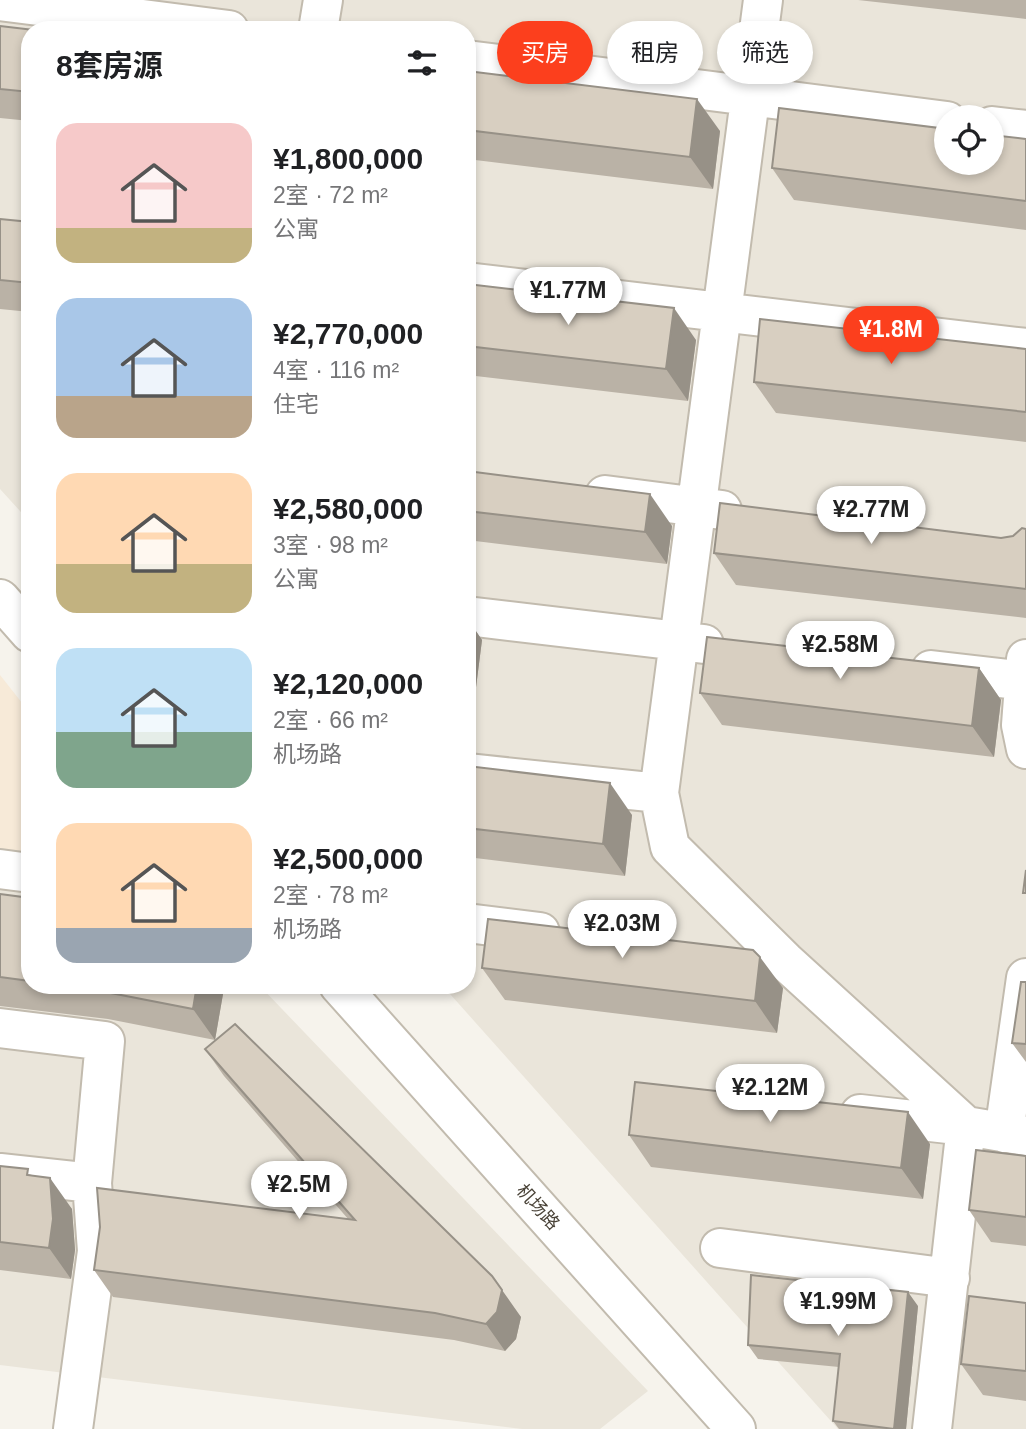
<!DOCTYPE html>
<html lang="zh">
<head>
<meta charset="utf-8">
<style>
	:root { --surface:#fff; --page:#f6f6f6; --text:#202124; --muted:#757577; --accent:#fc3f1d }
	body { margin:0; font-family:Helvetica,"Noto Sans SC",sans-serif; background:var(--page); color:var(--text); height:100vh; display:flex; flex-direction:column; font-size:26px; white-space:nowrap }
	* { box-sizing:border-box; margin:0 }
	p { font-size:23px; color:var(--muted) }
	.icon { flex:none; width:38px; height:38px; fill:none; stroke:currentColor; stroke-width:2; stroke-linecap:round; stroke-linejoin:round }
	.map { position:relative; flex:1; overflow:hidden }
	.side { position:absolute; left:21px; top:21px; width:455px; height:973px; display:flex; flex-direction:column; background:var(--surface); border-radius:28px; box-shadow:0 4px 10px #0003 }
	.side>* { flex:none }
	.top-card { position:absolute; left:497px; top:21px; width:424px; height:63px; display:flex; gap:14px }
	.controls { position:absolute; left:934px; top:105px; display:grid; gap:14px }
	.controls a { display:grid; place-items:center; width:70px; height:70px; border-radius:50%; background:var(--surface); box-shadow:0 4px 10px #0003; font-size:35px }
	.price { position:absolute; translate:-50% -60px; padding:0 16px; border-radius:24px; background:#fff; color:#222; font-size:23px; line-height:46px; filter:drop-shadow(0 2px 4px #0008) }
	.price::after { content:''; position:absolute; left:50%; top:42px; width:21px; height:16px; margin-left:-10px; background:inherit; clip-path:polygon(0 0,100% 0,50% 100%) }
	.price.current { background:var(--accent); color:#fff }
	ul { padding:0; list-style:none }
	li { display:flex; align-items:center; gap:21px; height:175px; padding:0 35px }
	li span { display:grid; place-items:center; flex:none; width:196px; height:140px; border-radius:21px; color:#555 }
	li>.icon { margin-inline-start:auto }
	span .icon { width:84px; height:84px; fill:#fffc; stroke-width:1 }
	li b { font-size:30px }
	h2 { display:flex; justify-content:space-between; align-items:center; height:84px; padding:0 35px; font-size:30px }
	.tag { padding:0 24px; border-radius:32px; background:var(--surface); box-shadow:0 4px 10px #0003; font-size:24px; line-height:63px }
	.tag.current { background:var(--accent); color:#fff }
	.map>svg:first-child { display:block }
	.residential { fill:#eae5da; fill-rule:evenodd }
	.commercial { fill:#f7ead8 }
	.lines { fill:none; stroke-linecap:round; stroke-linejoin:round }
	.minor-casing { stroke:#c2bbae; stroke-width:42 }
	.minor { stroke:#fff; stroke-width:38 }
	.wall { fill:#bab2a6 }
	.shaded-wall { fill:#979187 }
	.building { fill:#d8cfc1; stroke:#979187; stroke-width:2 }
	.labels { text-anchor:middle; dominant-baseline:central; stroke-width:5; stroke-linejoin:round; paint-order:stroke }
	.street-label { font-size:18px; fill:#4b4439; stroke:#fff }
</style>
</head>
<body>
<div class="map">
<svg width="1026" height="1429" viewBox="0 0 1026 1429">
	<rect width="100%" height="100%" fill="#f6f3ec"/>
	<path class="residential" d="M0 0H1026V1429H838L442 985H467V30H30V522L0 489ZM947 117H992V163H947Z
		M0 883 30 887V985H259L648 1391 600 1429H522L0 1365Z"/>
	<path class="commercial" d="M0 675 30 713V887L0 883Z"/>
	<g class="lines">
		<defs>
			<path id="minor" d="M763 0 659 793 670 847 785 961 966 1126 1026 1136
				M0 1 229 30
				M318 30 323 0
				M467 60 947 121
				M992 126 1026 130
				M467 282 1026 348
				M605 495 722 510
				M0 599 30 633
				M467 616 704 644
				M1026 659 1021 725 1026 749
				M931 670 1026 681
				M467 773 659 793
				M0 869 30 873
				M467 923 540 932
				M339 985 736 1429
				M0 1028 105 1041 92 1183 97 1251 73 1429
				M860 1114 966 1126 932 1429
				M1004 1133 1026 978
				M0 1173 92 1183
				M720 1248 950 1278"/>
		</defs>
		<use href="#minor" class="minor-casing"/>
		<use href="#minor" class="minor"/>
	</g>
	<path class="wall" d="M858 0H1026V19Z
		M0 26 30 30V121L0 118Z
		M467 71 720 131 713 189 467 159Z
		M1026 139V230L794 200 772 168Z
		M0 219 30 222V312L0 309Z
		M467 284 696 340 688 401 467 375Z
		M1026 349V442L776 413 754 382Z
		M467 471 672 526 667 564 467 540Z
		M1026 529V618L736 585 714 553 1001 538 1013 536Z
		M467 618 482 640 475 695 467 694Z
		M979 668 1001 700 994 757 722 725 700 693Z
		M467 766 632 815 625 876 467 857Z
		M0 894 30 898V985H217L223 994 215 1040 108 1019 0 1006Z
		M482 968 783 988 777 1033 505 1000Z
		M1026 982V1062L1012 1043Z
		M205 1049 521 1317 516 1339 505 1351 454 1340 113 1297 94 1270 349 1220 224 1076Z
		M629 1135 930 1144 923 1199 651 1167Z
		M1026 1156V1246L991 1242 969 1210Z
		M0 1166 32 1175 72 1209 75 1250 71 1279 0 1270Z
		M1026 1303V1401L983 1395 961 1364Z
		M918 1306 906 1429H839L833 1421 839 1367 758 1359 748 1345Z"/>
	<path class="shaded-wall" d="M697 99 720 131 713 189 690 157Z
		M674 308 696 340 688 401 666 369Z
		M650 494 672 526 667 564 645 532Z
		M467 618 482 640 475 695 467 683Z
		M979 668 1001 700 994 757 972 726Z
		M610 783 632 815 625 876 603 844Z
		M760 957 783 988 777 1033 755 1001Z
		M197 985H217L223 994 215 1040 193 1009Z
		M908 1112 930 1144 923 1199 901 1168Z
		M50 1178 72 1209 75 1250 71 1279 49 1248Z
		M502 1290 521 1317 516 1339 505 1351 486 1324Z
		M908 1292 918 1306 906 1429H894Z"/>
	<path class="building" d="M88 22 157 30H88Z
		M0 26 34 30H30V92L0 89Z
		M467 71 697 99 690 157 467 130Z
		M779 108 947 129V163H992V135L1026 139V201L772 168Z
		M0 219 30 222V283L0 280Z
		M467 284 674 308 666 369 467 346Z
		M760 319 1026 349V412L754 382Z
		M467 471 650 494 645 532 467 511Z
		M720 503 1001 538 1013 536 1022 528 1026 529V589L714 553Z
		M707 637 979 668 972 726 700 693Z
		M467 766 610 783 603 844 467 828Z
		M1026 870V893H1023Z
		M0 894 30 898V981L0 977Z
		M488 919 753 950 760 957 755 1001 482 968Z
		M1021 982H1026V1044L1012 1043Z
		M67 985H197L193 1009 85 988Z
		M235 1024 492 1276 502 1290 497 1312 486 1324 435 1313 94 1270 100 1227 97 1188 355 1220 205 1049Z
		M635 1082 908 1112 901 1168 629 1135Z
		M976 1150 1026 1156V1217L969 1210Z
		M0 1166 28 1169 27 1175 50 1178 53 1219 49 1248 0 1242Z
		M751 1275 908 1292 894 1429 833 1421 840 1354 748 1345Z
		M969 1296 1026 1303V1371L961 1364Z"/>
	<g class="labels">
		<g class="street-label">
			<text transform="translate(538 1207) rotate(48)">机场路</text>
		</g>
	</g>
</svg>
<div class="controls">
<a><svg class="icon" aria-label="locate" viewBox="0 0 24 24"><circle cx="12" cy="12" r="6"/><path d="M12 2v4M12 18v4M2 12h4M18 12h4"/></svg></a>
</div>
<b class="price" style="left:568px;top:327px">¥1.77M</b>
<b class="price current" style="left:891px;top:366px">¥1.8M</b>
<b class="price" style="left:871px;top:546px">¥2.77M</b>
<b class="price" style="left:840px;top:681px">¥2.58M</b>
<b class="price" style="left:622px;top:960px">¥2.03M</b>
<b class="price" style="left:770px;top:1124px">¥2.12M</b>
<b class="price" style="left:299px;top:1221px">¥2.5M</b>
<b class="price" style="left:838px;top:1338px">¥1.99M</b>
<div class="top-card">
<a class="tag current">买房</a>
<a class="tag">租房</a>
<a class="tag">筛选</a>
</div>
<section class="side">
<h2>8套房源<svg class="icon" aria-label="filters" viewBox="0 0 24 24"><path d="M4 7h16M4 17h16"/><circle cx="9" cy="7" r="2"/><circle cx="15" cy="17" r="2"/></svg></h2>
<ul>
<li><span style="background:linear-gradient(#f6c9c9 75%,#c2b280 0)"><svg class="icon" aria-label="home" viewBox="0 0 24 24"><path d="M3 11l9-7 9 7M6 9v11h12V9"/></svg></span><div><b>¥1,800,000</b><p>2室 · 72 m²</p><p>公寓</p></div></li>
<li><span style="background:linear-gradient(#a9c7e8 70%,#b9a48a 0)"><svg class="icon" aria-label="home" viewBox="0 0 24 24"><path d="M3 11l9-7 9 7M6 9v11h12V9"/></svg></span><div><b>¥2,770,000</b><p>4室 · 116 m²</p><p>住宅</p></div></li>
<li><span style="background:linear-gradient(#ffd9b3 65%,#c2b280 0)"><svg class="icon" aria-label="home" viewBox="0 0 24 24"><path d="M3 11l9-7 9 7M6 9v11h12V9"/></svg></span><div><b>¥2,580,000</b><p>3室 · 98 m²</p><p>公寓</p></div></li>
<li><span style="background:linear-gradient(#bfe0f5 60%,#7fa58c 0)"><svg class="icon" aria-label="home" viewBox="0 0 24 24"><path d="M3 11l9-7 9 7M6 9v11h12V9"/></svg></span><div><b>¥2,120,000</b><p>2室 · 66 m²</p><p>机场路</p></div></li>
<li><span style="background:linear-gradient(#ffd9b3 75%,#9aa5b1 0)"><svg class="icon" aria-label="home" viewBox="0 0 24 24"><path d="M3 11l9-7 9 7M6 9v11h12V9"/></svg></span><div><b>¥2,500,000</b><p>2室 · 78 m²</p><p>机场路</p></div></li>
</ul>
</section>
</div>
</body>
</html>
